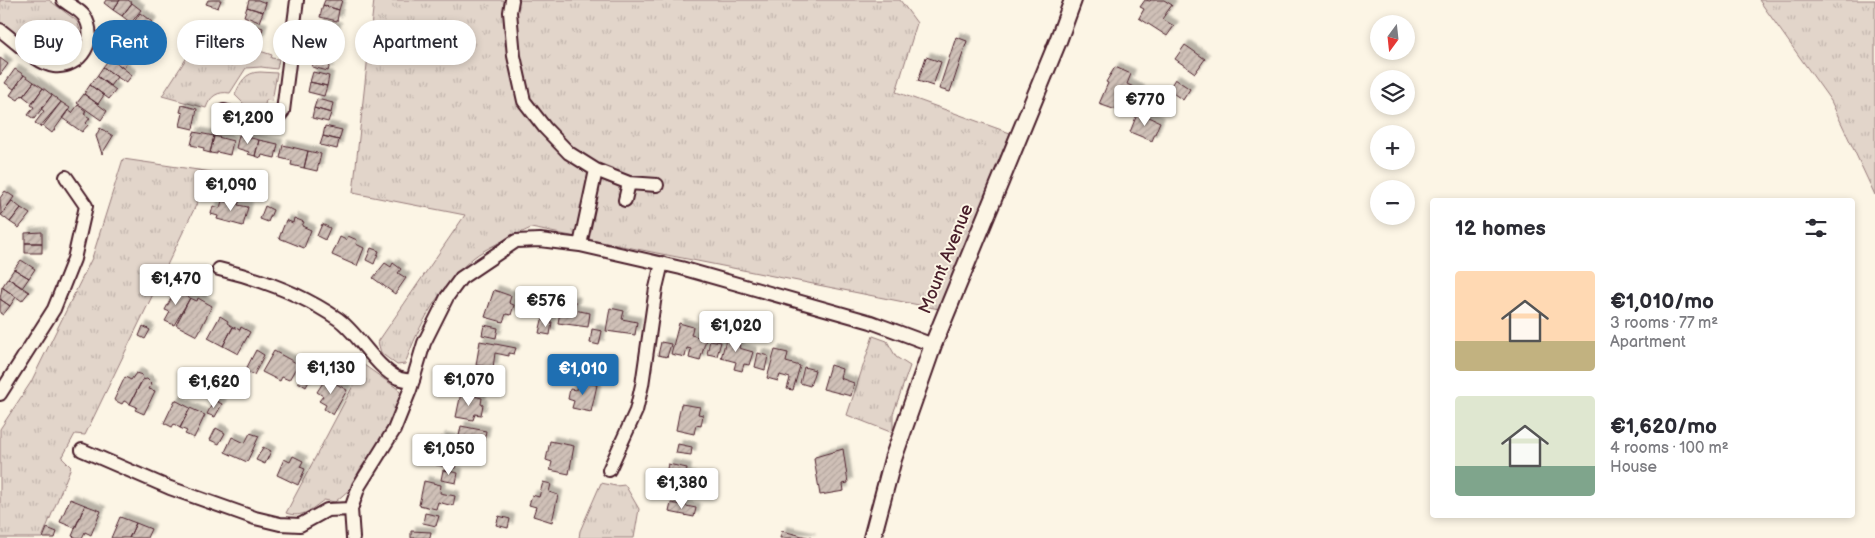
<!DOCTYPE html>
<html lang="en">
<head>
<meta charset="utf-8">
<style>
	:root { --surface:#fff; --page:#f7f7f7; --text:#2b2b33; --muted:#7c7c81; --accent:#1f6fb2 }
	body { margin:0; font-family:"Balsamiq Sans",sans-serif; background:var(--page); color:var(--text); height:100vh; display:flex; flex-direction:column; font-size:19px; white-space:nowrap }
	* { box-sizing:border-box; margin:0 }
	p { font-size:16px; color:var(--muted) }
	.icon { flex:none; width:28px; height:28px; fill:none; stroke:currentColor; stroke-width:2; stroke-linecap:round; stroke-linejoin:round }
	.map { position:relative; flex:1; overflow:hidden }
	.panel { position:absolute; left:1430px; top:198px; width:425px; height:320px; display:flex; flex-direction:column; background:var(--surface); border-radius:5px; box-shadow:0 2px 8px #0003 }
	.panel>* { flex:none }
	.top-card { position:absolute; left:15px; top:20px; width:475px; height:45px; display:flex; gap:10px }
	.needle { width:32px; rotate:195deg }
	.controls { position:absolute; left:1370px; top:15px; display:grid; gap:10px }
	.controls a { display:grid; place-items:center; width:45px; height:45px; border-radius:50%; background:var(--surface); box-shadow:0 2px 8px #0003; font-size:25px }
	.price { position:absolute; translate:-50% -42px; padding:0 11px; border-radius:5px; background:#fff; color:#222; font-size:16px; line-height:32px; filter:drop-shadow(0 1px 2px #0008) }
	.price::after { content:''; position:absolute; left:50%; top:30px; width:15px; height:11px; margin-left:-8px; background:inherit; clip-path:polygon(0 0,100% 0,50% 100%) }
	.price.selected { background:var(--accent); color:#fff }
	ul { padding:0; list-style:none }
	li { display:flex; align-items:center; gap:15px; height:125px; padding:0 25px }
	li span { display:grid; place-items:center; flex:none; width:140px; height:100px; border-radius:5px; color:#555 }
	li>.icon { margin-inline-start:auto }
	span .icon { width:60px; height:60px; fill:#fffc; stroke-width:1 }
	li b { font-size:21px }
	h2 { display:flex; justify-content:space-between; align-items:center; height:60px; padding:0 25px; font-size:21px }
	.pill { padding:0 18px; border-radius:22px; background:var(--surface); box-shadow:0 2px 8px #0003; font-size:18px; line-height:45px }
	.pill.selected { background:var(--accent); color:#fff }
	.map>svg:first-child { display:block }
	.grass { fill:url(#grass-tufts); stroke:#967a7a }
	.building { fill:url(#building-hatch); stroke:#4a1f2b; filter:url(#shadow) }
	.lines { fill:none; stroke-linecap:round; stroke-linejoin:round }
	.minor-casing { stroke:#4a1f2b; stroke-width:16 }
	.tertiary-casing { stroke:#4a1f2b; stroke-width:20 }
	.minor { stroke:#fcf5e5; stroke-width:12 }
	.tertiary { stroke:#fcf5e5; stroke-width:16 }
	.labels { text-anchor:middle; dominant-baseline:central; stroke-width:4; stroke-linejoin:round; paint-order:stroke }
	.street-label { font-size:18px; fill:#4a1f2b; stroke:#fcf5e5 }
</style>
</head>
<body>
<div class="map">
<svg width="1875" height="538" viewBox="0 0 1875 538">
	<defs>
		<pattern id="grass-tufts" width="24" height="20" patternUnits="userSpaceOnUse" patternTransform="scale(1.25)"><rect width="24" height="20" fill="#e2d5ca"/><path d="M3 7l-1-3M5 7V3M7 7l1-3M15 17l-1-3M17 17v-4M19 17l1-3" fill="none" stroke="#c3b6ae"/></pattern>
		<pattern id="building-hatch" width="6" height="6" patternUnits="userSpaceOnUse" patternTransform="scale(1.25)"><rect width="6" height="6" fill="#cfc0b7"/><path d="M-1 1l2-2M0 6l6-6M5 7l2-2" fill="none" stroke="#b3a59e"/></pattern>
		<filter id="shadow"><feDropShadow dx="4.5" dy="-4.5" stdDeviation="1" flood-color="#0004"/></filter>
	</defs>
	<rect width="100%" height="100%" fill="#fcf5e5"/>
	<filter id="ink" filterUnits="userSpaceOnUse"><feTurbulence type="fractalNoise" baseFrequency=".02" numOctaves="2"/><feDisplacementMap in="SourceGraphic" scale="10" xChannelSelector="R" yChannelSelector="G"/><feConvolveMatrix kernelMatrix="1 2 1 2 8 2 1 2 1" color-interpolation-filters="sRGB"/></filter>
	<g filter="url(#ink)">
		<path class="grass" d="M0 0H49L77 21 83 39 76 54 63 60 47 54 0 23Z
			M374 0H900L917 23 896 92 1010 133 939 309 531 228C516 235 485 248 473 258 440 286 419 324 405 364L397 365 381 353 378 342 465 215 353 193Z
			M1759 0H1875V195L1831 101Z
			M236 43 272 55 271 58 279 59 277 69 261 67 246 68 230 93C218 91 210 96 206 108L162 96 193 48Z
			M260 72 277 73 272 101 266 100 264 109 245 105 235 95C240 83 245 72 260 72Z
			M123 159 212 172 85 435 75 434 62 458 71 467 42 538H0V429L31 382 92 258Z
			M873 336 887 341 896 357 910 366 893 414V433L847 415Z
			M364 365 398 389 401 394 385 433 360 469 350 489 335 502 324 500C311 509 303 519 286 513Z
			M601 483 616 486 625 485 639 509 634 538H579L580 531Z"/>
		<path class="building" d="M106 0H120L113 10 104 3Z
			M120 0H128L132 3 122 16 113 10Z
			M208 0H221L218 8 206 4Z
			M249 0H258L266 3 263 12 247 7Z
			M325 0H342L339 10 323 5Z
			M1145 0 1150 1 1151 0H1164L1172 5 1162 19 1174 26 1167 36 1139 18 1144 9 1140 7Z
			M132 3 141 10 131 23 122 16Z
			M323 5 339 10 337 21 320 17Z
			M247 7 263 12 259 22 244 16Z
			M140 13 152 22 140 39 130 32 136 24 134 22Z
			M321 22 337 27 334 36 318 32Z
			M247 23 263 28 260 38 244 33Z
			M129 31 143 41 136 50 122 40Z
			M318 32 334 36 332 46 316 42Z
			M244 33 260 38 256 48 240 42Z
			M956 37 967 41 950 92 939 89Z
			M122 40 136 50 130 59 116 49Z
			M1185 45 1205 59 1195 73 1175 59Z
			M317 47 333 51 331 61 314 57Z
			M116 49 130 59 123 68 110 58Z
			M314 57 331 61 328 71 312 67Z
			M926 57 941 62 933 86 918 81Z
			M0 58 8 64 0 75Z
			M110 58 132 75 126 83 103 67Z
			M103 67 117 77 110 86 97 76Z
			M1115 67 1131 74 1127 84 1140 90 1134 105 1120 100 1116 110 1099 104 1108 83 1106 82Z
			M15 69 24 75 14 89 5 83Z
			M313 72 329 76 327 86 310 82Z
			M24 75 34 82 23 96 22 95 18 100 10 95Z
			M97 76 116 90 109 99 90 85Z
			M1175 79 1190 89 1183 100 1168 90Z
			M34 82 43 88 32 103 23 96Z
			M310 82 327 86 324 96 308 92Z
			M90 85 104 95 98 104 84 94Z
			M43 88 52 95 34 119 28 115 34 107 31 105Z
			M84 94 107 111 101 120 77 103Z
			M52 95 61 102 40 127 35 123 44 111 41 109Z
			M317 99 333 103 331 113 314 108Z
			M61 102 70 108 52 133 43 126Z
			M78 105 86 111 84 114 90 118 86 123 88 125 82 132 62 118 68 110 72 113Z
			M182 105 197 109 193 129 180 126 183 113 180 112Z
			M314 108 331 113 328 122 312 118Z
			M1138 112 1160 122 1152 141 1130 132Z
			M325 126 342 130 339 140 323 136Z
			M100 128 113 136 102 154 96 136Z
			M194 132 214 136 210 153 203 151 204 148 191 145Z
			M239 135 259 140 255 156 248 154 249 152 236 148Z
			M214 136 233 141 230 155 217 152V154L210 153Z
			M323 136 339 140 337 149 320 145Z
			M259 140 278 144 275 158 262 155 261 158 255 156Z
			M283 145 308 151 304 168 291 165 292 161 280 158Z
			M308 151 321 154 317 171 304 168Z
			M5 191 14 197 1 215 0 198Z
			M230 198 240 200 238 205 248 207 243 226 217 219 218 216 211 214 213 206 220 208 222 201 229 202Z
			M12 201 21 208 10 222 1 215Z
			M265 206 273 210 268 222 260 219Z
			M21 208 30 214 19 228 10 222Z
			M294 218 304 222 302 226 311 230 304 248 279 238 286 220 293 223Z
			M322 224 330 228 325 240 317 236Z
			M42 232V243H25V233Z
			M348 236 357 240 356 244 364 248 357 266 332 255 340 237 346 240Z
			M25 243H42V253H25Z
			M371 248 379 251 374 264 366 260Z
			M21 260 35 269 29 278 14 269Z
			M385 263 391 267 393 263 401 269 398 273 406 278 395 294 373 278Z
			M14 269 29 278 22 288 8 278Z
			M8 278 29 292 22 301 2 287Z
			M2 287 16 297 10 306 0 299Z
			M177 287 185 292 184 295 190 298 174 325 165 321 170 312 165 310Z
			M494 290 511 296 509 303 514 305 511 315 506 314 503 322 485 317Z
			M190 298 197 301 198 298 212 306 197 336 176 325Z
			M0 299 10 306 3 315 0 313Z
			M562 300 576 302 574 310 590 313 588 327 558 323Z
			M610 308 624 311 622 319 637 322 635 335 606 331Z
			M220 316 228 321 227 323 233 327 223 346 208 338Z
			M542 320 552 322 550 335 539 333Z
			M679 323 693 327 691 335 706 339 700 361 689 358 691 349 687 348 685 357 671 354Z
			M484 325 498 328 496 338 482 335Z
			M143 326 150 330 145 339 139 336Z
			M233 327 240 330 241 327 250 332 238 354 223 346Z
			M592 329 602 331 599 345 590 343Z
			M727 336 741 340 739 348 753 352 749 365 744 364 742 371 734 369 736 362 721 358Z
			M710 340 721 342 717 356 707 354Z
			M480 341 516 348 514 354 509 353V356L495 353 493 368 476 365Z
			M661 342 671 344 667 357 658 355Z
			M256 350 264 355 254 375 245 371Z
			M775 350 788 353 786 362 800 366 793 390 787 389 790 378 780 375 778 381 767 378Z
			M274 351 298 364 289 380 282 377 280 381 262 372Z
			M758 353 768 356 765 370 755 367Z
			M830 365 842 369 840 378 854 383 851 396 823 389Z
			M804 367 815 370 810 386 800 383Z
			M305 370 313 374 306 387 298 382Z
			M474 370 488 373 486 382 473 379Z
			M136 373 142 375 143 379 130 404 124 401 122 404 114 400 125 377 131 380Z
			M326 378 347 390 333 415 324 409 326 405 319 401 323 396 317 392Z
			M147 379 152 384 149 389 155 391 144 414 135 410 137 407 130 404 142 380Z
			M578 381 597 385 591 412 572 408 574 401 568 399 570 389 576 390Z
			M461 393 482 398 481 404 483 405 481 415 475 414 473 420 456 417Z
			M175 400 190 408 180 428 174 424 172 427 164 423Z
			M214 400 222 404 215 417 207 414Z
			M681 404 700 407 698 414 703 415 701 426 696 425 694 434 676 430Z
			M190 408 205 415 194 438 185 434 187 431 180 428Z
			M461 426 486 431 484 441 459 436Z
			M216 428 225 433 219 444 210 440Z
			M250 433 259 436 247 462 225 452 232 437 245 443Z
			M441 437 460 441 459 449 465 450 463 461 457 459 455 468 436 465Z
			M550 441 574 446 569 474 550 470 552 462 546 460Z
			M678 444 692 447 691 455 676 453Z
			M263 447 271 451 265 464 256 460Z
			M843 449 848 483 843 484 844 491 820 495 814 459 815 457Z
			M293 456 303 461 300 467 305 469 298 485 277 475 284 459 290 462Z
			M668 464 687 468 686 476 691 477 687 496 662 491Z
			M443 470 458 473 456 483 441 480Z
			M424 481 441 485 440 493 455 496 453 506 438 502 436 509 419 505Z
			M543 482 551 484 549 492 558 495 552 522 533 516 536 507 529 505 532 495 539 497Z
			M70 499 85 505 75 528 60 522Z
			M671 503 696 508 694 517 669 512Z
			M85 505 101 511 91 535 85 532 82 538H78L72 536Z
			M425 513 439 516 436 526 423 523Z
			M499 516 510 519 508 528 496 525Z
			M120 517 136 523 129 538H111Z
			M136 523 151 529 147 538H129Z
			M47 528 57 532 55 538H43Z
			M411 531 431 532 430 538H411Z
			M782 531 811 538H780Z"/>
		<g class="lines">
			<defs>
				<path id="minor" d="M512 0 510 12 514 56 524 101 545 128 569 153 596 170
					M0 30C14 40 38 64 54 66 81 69 99 38 84 16 80 10 69 5 63 0
					M224 111 262 121 276 120 283 111 297 0
					M625 200 629 183
					M580 245 596 170 629 183 657 185
					M219 269C261 279 302 294 338 319 358 333 376 368 398 378 402 380 408 380 413 381
					M0 394 54 309 74 259 86 206 66 177
					M82 450 170 488 255 518 280 524 300 525 327 510 351 509
					M609 470 636 411 642 385 656 288 662 263
					M353 538 351 509 359 486 394 430 410 390 424 343 447 297 461 278 516 241 540 240 580 245 681 268 871 322 933 345"/>
				<path id="tertiary" d="M872 538 893 459 933 345 1058 41 1073 0"/>
			</defs>
			<use href="#minor" class="minor-casing"/>
			<use href="#tertiary" class="tertiary-casing"/>
			<use href="#minor" class="minor"/>
			<use href="#tertiary" class="tertiary"/>
		</g>
	</g>
	<g class="labels">
		<g class="street-label">
			<text transform="translate(946 259) rotate(-68)">Mount Avenue</text>
		</g>
	</g>
</svg>
<div class="controls">
<a><svg class="needle" viewBox="-14 -14 28 28"><path d="M0-13l5 13h-10z" fill="#e53935"/><path d="M0 13l5-13h-10z" fill="#7c7c81"/></svg></a>
<a><svg class="icon" aria-label="layers" viewBox="0 0 24 24"><path d="M12 4l9 5-9 5-9-5zM3 14l9 5 9-5"/></svg></a>
<a>+</a>
<a>−</a>
</div>
<b class="price" style="left:1145px;top:127px">€770</b>
<b class="price" style="left:248px;top:145px">€1,200</b>
<b class="price" style="left:231px;top:212px">€1,090</b>
<b class="price" style="left:176px;top:306px">€1,470</b>
<b class="price" style="left:546px;top:328px">€576</b>
<b class="price" style="left:736px;top:353px">€1,020</b>
<b class="price" style="left:331px;top:395px">€1,130</b>
<b class="price selected" style="left:583px;top:396px">€1,010</b>
<b class="price" style="left:469px;top:407px">€1,070</b>
<b class="price" style="left:214px;top:409px">€1,620</b>
<b class="price" style="left:449px;top:476px">€1,050</b>
<b class="price" style="left:682px;top:510px">€1,380</b>
<div class="top-card">
<a class="pill">Buy</a>
<a class="pill selected">Rent</a>
<a class="pill">Filters</a>
<a class="pill">New</a>
<a class="pill">Apartment</a>
</div>
<section class="panel">
<h2>12 homes<svg class="icon" aria-label="filters" viewBox="0 0 24 24"><path d="M4 7h16M4 17h16"/><circle cx="9" cy="7" r="2"/><circle cx="15" cy="17" r="2"/></svg></h2>
<ul>
<li><span style="background:linear-gradient(#ffd9b3 70%,#c2b280 0)"><svg class="icon" aria-label="home" viewBox="0 0 24 24"><path d="M3 11l9-7 9 7M6 9v11h12V9"/></svg></span><div><b>€1,010/mo</b><p>3 rooms · 77 m²</p><p>Apartment</p></div></li>
<li><span style="background:linear-gradient(#dfe7d0 70%,#7fa58c 0)"><svg class="icon" aria-label="home" viewBox="0 0 24 24"><path d="M3 11l9-7 9 7M6 9v11h12V9"/></svg></span><div><b>€1,620/mo</b><p>4 rooms · 100 m²</p><p>House</p></div></li>
</ul>
</section>
</div>
</body>
</html>
